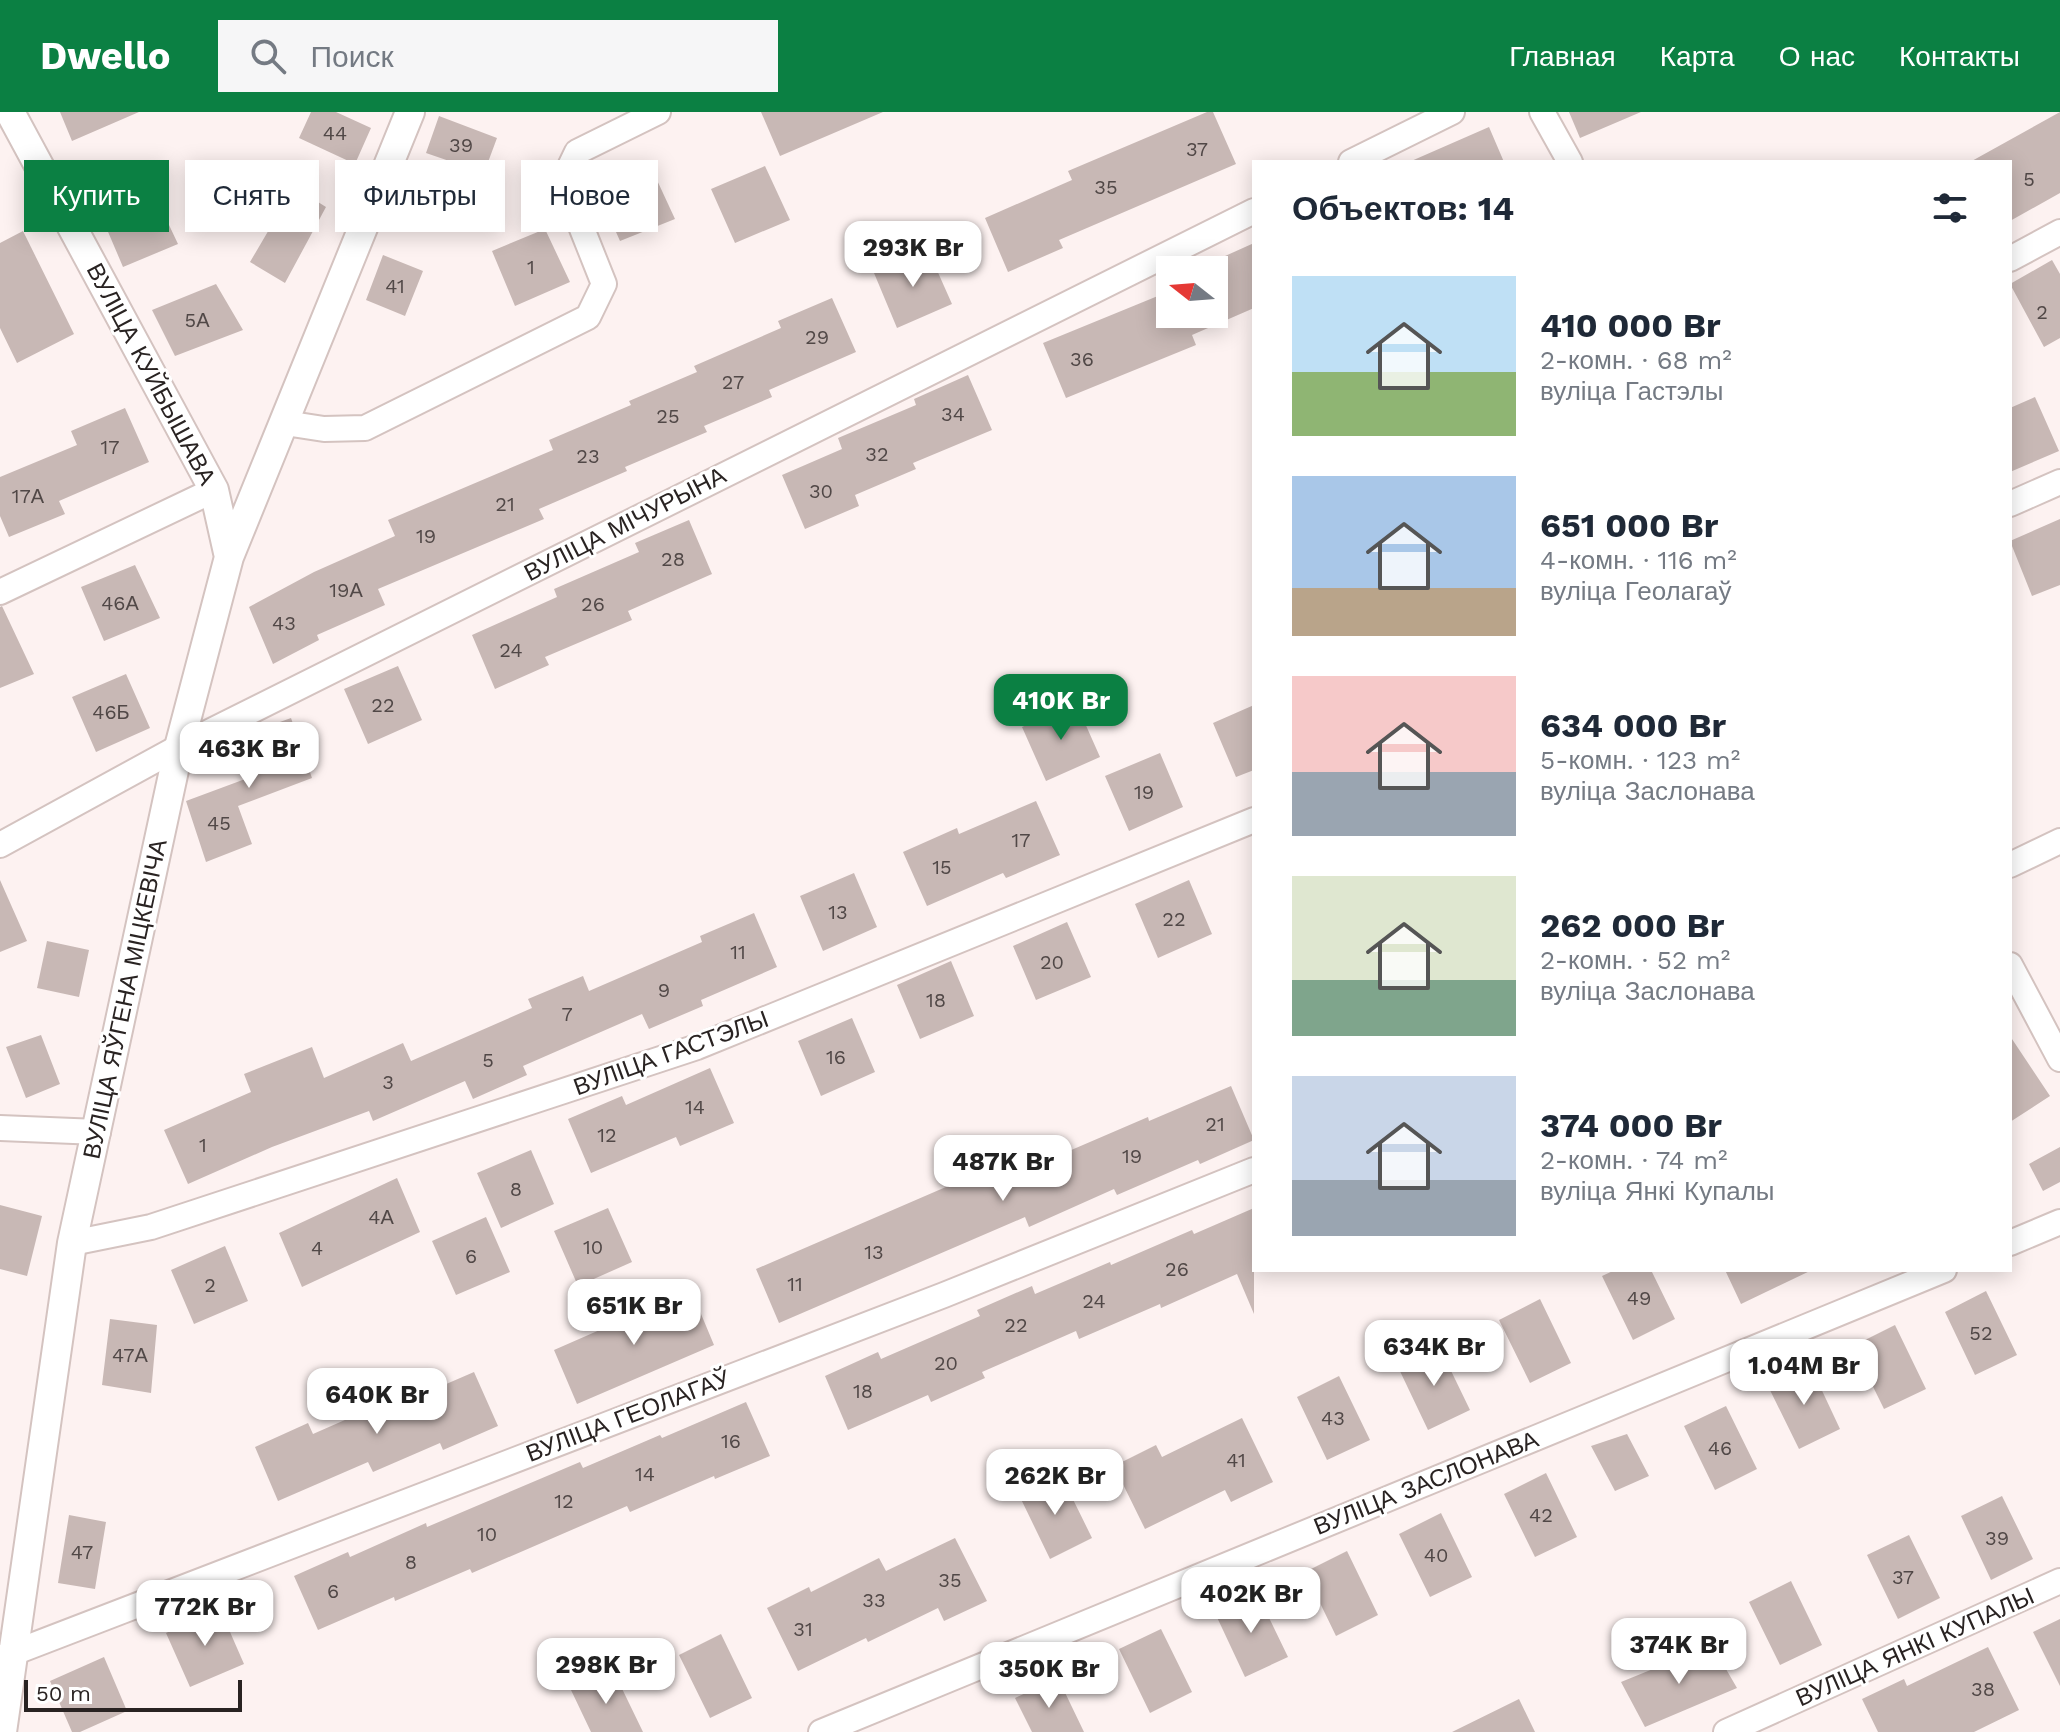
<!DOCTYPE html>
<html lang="ru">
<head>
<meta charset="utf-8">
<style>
	:root { --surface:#fff; --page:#f6f6f7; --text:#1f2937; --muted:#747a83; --accent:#0b8043 }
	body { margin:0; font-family:"Work Sans",sans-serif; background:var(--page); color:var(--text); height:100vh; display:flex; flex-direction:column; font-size:30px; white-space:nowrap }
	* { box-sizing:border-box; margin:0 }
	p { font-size:26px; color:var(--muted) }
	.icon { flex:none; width:44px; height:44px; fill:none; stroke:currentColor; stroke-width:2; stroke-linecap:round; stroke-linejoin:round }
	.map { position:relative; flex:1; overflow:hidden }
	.panel { position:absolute; left:1252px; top:48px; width:760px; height:1112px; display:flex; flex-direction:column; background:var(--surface); border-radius:0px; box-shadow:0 4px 20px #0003 }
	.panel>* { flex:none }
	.banner { position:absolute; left:24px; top:48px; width:760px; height:72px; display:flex; gap:16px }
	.needle { width:52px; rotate:287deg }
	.controls { position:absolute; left:1156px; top:144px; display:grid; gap:16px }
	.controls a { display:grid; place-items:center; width:72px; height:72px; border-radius:0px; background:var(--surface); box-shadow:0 4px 20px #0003; font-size:40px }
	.scale { position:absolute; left:24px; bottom:20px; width:218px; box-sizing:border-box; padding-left:8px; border:4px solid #292322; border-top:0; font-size:22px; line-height:28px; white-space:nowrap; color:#292322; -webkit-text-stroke:6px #fff; paint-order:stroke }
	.price { position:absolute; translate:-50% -68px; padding:0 18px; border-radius:16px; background:#fff; color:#222; font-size:26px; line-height:52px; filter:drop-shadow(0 2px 4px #0008) }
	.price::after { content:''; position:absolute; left:50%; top:48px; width:24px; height:18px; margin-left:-12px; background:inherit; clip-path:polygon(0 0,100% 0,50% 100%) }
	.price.on { background:var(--accent); color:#fff }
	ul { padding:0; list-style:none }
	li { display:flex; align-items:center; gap:24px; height:200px; padding:0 40px }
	li span { display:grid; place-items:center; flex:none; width:224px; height:160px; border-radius:0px; color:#555 }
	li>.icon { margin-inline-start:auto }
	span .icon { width:96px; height:96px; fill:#fffc; stroke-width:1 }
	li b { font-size:34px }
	h2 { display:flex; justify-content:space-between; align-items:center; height:96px; padding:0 40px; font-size:34px }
	.tag { padding:0 28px; border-radius:0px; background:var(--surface); box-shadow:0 4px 20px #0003; font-size:28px; line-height:72px }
	.tag.on { background:var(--accent); color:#fff }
	header { display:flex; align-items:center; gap:48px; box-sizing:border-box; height:112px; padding:0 40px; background:var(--accent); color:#fff }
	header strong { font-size:38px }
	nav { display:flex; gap:44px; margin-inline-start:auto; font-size:28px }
	.search { width:560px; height:72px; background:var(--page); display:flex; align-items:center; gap:20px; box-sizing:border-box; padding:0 28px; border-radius:0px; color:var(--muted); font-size:30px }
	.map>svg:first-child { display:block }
	.building { fill:#c8b8b5 }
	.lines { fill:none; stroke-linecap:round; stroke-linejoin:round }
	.minor-casing { stroke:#d4c3c0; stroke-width:28 }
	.tertiary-casing { stroke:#d4c3c0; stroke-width:32 }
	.minor { stroke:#fff; stroke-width:24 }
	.tertiary { stroke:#fff; stroke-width:28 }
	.labels { text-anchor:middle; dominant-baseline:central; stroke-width:6; stroke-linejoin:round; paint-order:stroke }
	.number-label { font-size:20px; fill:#514847 }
	.street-label { font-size:24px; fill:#292322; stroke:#fff }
</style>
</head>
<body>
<header>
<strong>Dwello</strong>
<div class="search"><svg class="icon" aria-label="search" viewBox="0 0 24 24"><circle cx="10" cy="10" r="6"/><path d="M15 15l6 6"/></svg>Поиск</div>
<nav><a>Главная</a><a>Карта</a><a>О нас</a><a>Контакты</a></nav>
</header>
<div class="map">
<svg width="2060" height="1620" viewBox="0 0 2060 1620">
	<rect width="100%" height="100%" fill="#fdf2f1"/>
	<path class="building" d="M60 0H139L72 29Z
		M311 0H336L371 16 355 52 299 26Z
		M761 0H883L780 44Z
		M1207 0H1213L1236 52 1059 128 1063 136 1008 160 985 106 1072 68 1068 59Z
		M1569 0H1641L1580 26Z
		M2060 0V81L2010 109V50H1970Z
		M439 4 497 26 484 61 426 41Z
		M1489 15 1504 50H1409Z
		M650 53 675 107 620 129 596 75Z
		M765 54 790 108 735 131 711 77Z
		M294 75 326 95 285 171 250 150Z
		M153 79 178 132 123 155 100 101Z
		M545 117 570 170 515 194 492 139Z
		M23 119 74 222 17 251 0 216V131Z
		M1254 131V196L1192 223 1196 233 1066 286 1043 231 1170 179V202H1214V149Z
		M928 138 952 192 897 216 874 161Z
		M383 143 423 159 405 204 366 188Z
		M2052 148 2060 162V226L2044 235 2010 172Z
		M216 172 243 218 175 244 152 198Z
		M832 186 856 240 769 278 772 285 704 314 707 320 625 355 627 359 539 397 544 407 378 477 385 493 317 523 319 528 273 552 249 495 314 460 395 424 388 408 553 338 549 328 631 293 629 289 697 260 694 254 781 216 778 209Z
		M968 263 992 318 913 351 916 357 855 383 859 394 805 417 782 363 842 337 838 326 916 293 914 287Z
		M2035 285 2059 339 2010 360V296Z
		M125 296 149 350 59 389 65 402 9 425 0 404V365L77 333 71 319Z
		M2060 407V473L2032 484 2010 429Z
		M689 408 712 462 628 499 632 508 545 545 549 553 495 577 472 523 557 485 554 477 639 440 635 431Z
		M135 453 160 506 104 529 81 475Z
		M2 494 34 562 0 576V495Z
		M398 554 422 608 368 632 344 577Z
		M126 562 150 616 96 640 72 585Z
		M1076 591 1100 645 1046 669 1022 615Z
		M1254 593V658L1236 665 1213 611Z
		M291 606 312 666 238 694 252 732 206 750 186 689 259 662 246 622Z
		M1160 641 1183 695 1129 719 1105 664Z
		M1036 689 1060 743 1006 766 1003 761 927 794 903 740 957 716 959 722Z
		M854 761 877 815 823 839 800 784Z
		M0 768 27 829 0 840Z
		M1189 768 1212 822 1158 846 1135 792Z
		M754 801 777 855 701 888 703 894 649 917 642 902 523 954 527 963 473 987 465 969 373 1009 369 999 272 1035 188 1072 164 1018 251 980 244 962 312 935 324 966 403 931 411 949 532 896 528 887 583 864 589 879 702 830 700 824Z
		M1067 810 1091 865 1036 888 1013 834Z
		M47 829 89 838 79 885 37 876Z
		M951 849 974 904 920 927 897 873Z
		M852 906 875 960 821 984 798 929Z
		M41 923 60 972 26 986 6 935Z
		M2010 924 2050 984 2010 1010Z
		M710 956 734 1011 680 1034 676 1025 591 1061 568 1007 622 984 626 993Z
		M1231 974 1254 1028 1200 1052 1198 1048 1117 1083 1114 1077 1029 1115 1025 1105 779 1211 756 1157 969 1065 974 1075 1059 1037 1062 1042 1148 1005 1149 1009Z
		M2060 1035V1070L2043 1079 2029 1052Z
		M531 1038 554 1092 501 1116 477 1061Z
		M397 1066 420 1120 302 1175 279 1121Z
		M0 1093 42 1104 27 1164 0 1157Z
		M608 1096 632 1150 578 1174 554 1119Z
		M1254 1096V1202L1237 1162 1161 1196 1160 1192 1079 1227 1076 1219 982 1260 985 1266 931 1290 928 1283 848 1318 825 1264 878 1240 881 1247 980 1204 977 1198 1032 1174 1035 1182 1110 1150 1111 1153 1192 1118 1194 1122Z
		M486 1105 510 1160 456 1183 432 1129Z
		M225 1134 248 1189 194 1212 171 1158Z
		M1615 1158H1651L1675 1207 1633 1228 1602 1164Z
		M1725 1158H1812L1741 1192Z
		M691 1178 714 1233 577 1292 554 1238Z
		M1986 1179 2017 1243 1975 1263 1945 1200Z
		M1540 1187 1571 1251 1530 1271 1499 1208Z
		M110 1207 157 1213 151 1281 102 1273Z
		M1895 1213 1926 1277 1884 1297 1853 1234Z
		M1439 1234 1470 1298 1428 1318 1398 1255Z
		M1810 1253 1840 1317 1799 1337 1768 1274Z
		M474 1260 498 1314 443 1338 440 1331 373 1360 368 1350 278 1389 255 1335 308 1311 313 1322 404 1282 407 1289Z
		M1339 1264 1370 1328 1327 1348 1297 1285Z
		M746 1290 770 1344 715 1367 714 1364 630 1400 627 1394 472 1461 470 1457 395 1489 394 1485 318 1518 294 1464 348 1440 350 1445 426 1411 427 1415 580 1350 583 1356 660 1323 662 1326Z
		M1726 1294 1757 1357 1715 1378 1684 1314Z
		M1242 1306 1273 1370 1231 1390 1225 1378 1145 1417 1114 1354 1156 1333 1162 1345Z
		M1627 1322 1649 1364 1615 1379 1591 1334Z
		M1546 1361 1577 1425 1535 1445 1504 1382Z
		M1061 1363 1092 1426 1050 1447 1019 1383Z
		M2002 1384 2033 1447 1991 1468 1961 1404Z
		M1441 1401 1472 1465 1430 1485 1399 1422Z
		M69 1403 106 1410 95 1477 58 1471Z
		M1909 1423 1940 1486 1898 1507 1867 1443Z
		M955 1426 987 1489 944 1509 938 1496 868 1530 866 1526 798 1559 767 1496 809 1475 811 1480 879 1446 886 1459Z
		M1347 1439 1378 1503 1336 1524 1305 1460Z
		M1791 1469 1822 1533 1780 1553 1749 1490Z
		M1257 1481 1288 1545 1245 1565 1215 1501Z
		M220 1497 244 1552 190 1575 166 1521Z
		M2060 1507V1574L2033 1520Z
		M1161 1517 1192 1580 1150 1601 1119 1537Z
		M721 1522 752 1586 710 1606 679 1543Z
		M1712 1533 1737 1576 1645 1615 1621 1570Z
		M1988 1535 2019 1598 1974 1620H1878L1862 1587 1904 1567 1907 1574Z
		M104 1545 127 1599 80 1620H72L50 1569Z
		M613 1558 643 1620H591L571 1578Z
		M1058 1566 1084 1620H1032L1015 1586Z
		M1519 1587 1535 1620H1452Z"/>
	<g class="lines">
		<defs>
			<path id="minor" d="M1542 0 1570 50
				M1351 50 1452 0
				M2010 147 2060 120
				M285 311 324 317 365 316 588 205 604 172 563 69 577 40 658 0
				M2010 392 2060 370
				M0 480 214 378
				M0 733 179 635 1254 99
				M2010 753 2060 729
				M2010 853 2060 947
				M0 1016 98 1020
				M72 1131 151 1115 697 935 1254 708
				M2010 1131 2060 1110
				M0 1546 944 1183 1254 1058
				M821 1620 1944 1158
				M1726 1620 2060 1469"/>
			<path id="tertiary" d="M10 0 214 378 229 445
				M2 1620 72 1131 179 635 229 445 410 0"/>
		</defs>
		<use href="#minor" class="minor-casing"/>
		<use href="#tertiary" class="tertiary-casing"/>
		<use href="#minor" class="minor"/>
		<use href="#tertiary" class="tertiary"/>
	</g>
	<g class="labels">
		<g class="number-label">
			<text x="335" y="21">44</text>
			<text x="461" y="33">39</text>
			<text x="1197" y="37">37</text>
			<text x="2029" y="67">5</text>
			<text x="1106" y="75">35</text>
			<text x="531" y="155">1</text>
			<text x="395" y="174">41</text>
			<text x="2042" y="200">2</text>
			<text x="197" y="208">5А</text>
			<text x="817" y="225">29</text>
			<text x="1082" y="247">36</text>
			<text x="733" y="270">27</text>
			<text x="953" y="302">34</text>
			<text x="668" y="304">25</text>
			<text x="110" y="335">17</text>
			<text x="877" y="342">32</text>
			<text x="588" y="344">23</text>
			<text x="821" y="379">30</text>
			<text x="28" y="384">17А</text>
			<text x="505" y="392">21</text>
			<text x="426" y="424">19</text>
			<text x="673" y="447">28</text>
			<text x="346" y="478">19А</text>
			<text x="120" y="491">46А</text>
			<text x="593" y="492">26</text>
			<text x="284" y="511">43</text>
			<text x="511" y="538">24</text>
			<text x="383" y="593">22</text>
			<text x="111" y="600">46Б</text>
			<text x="1144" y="680">19</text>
			<text x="219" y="711">45</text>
			<text x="1021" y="728">17</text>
			<text x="942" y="755">15</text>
			<text x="838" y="800">13</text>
			<text x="1174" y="807">22</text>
			<text x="738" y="840">11</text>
			<text x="1052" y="850">20</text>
			<text x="664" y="878">9</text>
			<text x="936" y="888">18</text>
			<text x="567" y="902">7</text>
			<text x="836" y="945">16</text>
			<text x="488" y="948">5</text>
			<text x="388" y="970">3</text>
			<text x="695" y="995">14</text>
			<text x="1215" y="1012">21</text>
			<text x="607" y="1023">12</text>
			<text x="203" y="1033">1</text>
			<text x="1132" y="1044">19</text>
			<text x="516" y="1077">8</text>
			<text x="381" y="1105">4А</text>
			<text x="593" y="1135">10</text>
			<text x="317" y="1136">4</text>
			<text x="874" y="1140">13</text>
			<text x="471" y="1144">6</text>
			<text x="1177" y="1157">26</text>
			<text x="795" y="1172">11</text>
			<text x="210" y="1173">2</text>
			<text x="1639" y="1186">49</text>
			<text x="1094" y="1189">24</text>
			<text x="1016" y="1213">22</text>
			<text x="1981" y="1221">52</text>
			<text x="130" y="1243">47А</text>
			<text x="946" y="1251">20</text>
			<text x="863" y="1279">18</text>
			<text x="1333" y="1306">43</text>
			<text x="731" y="1329">16</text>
			<text x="1720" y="1336">46</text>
			<text x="1236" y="1348">41</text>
			<text x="645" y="1362">14</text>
			<text x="564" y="1389">12</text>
			<text x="1541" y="1403">42</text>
			<text x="487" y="1422">10</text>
			<text x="1997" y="1426">39</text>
			<text x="82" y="1440">47</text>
			<text x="1436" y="1443">40</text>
			<text x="411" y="1450">8</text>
			<text x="1903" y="1465">37</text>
			<text x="950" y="1468">35</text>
			<text x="333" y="1479">6</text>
			<text x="874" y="1488">33</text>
			<text x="803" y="1517">31</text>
			<text x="1983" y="1577">38</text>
		</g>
		<g class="street-label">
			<text transform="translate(151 262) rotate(62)">ВУЛІЦА КУЙБЫШАВА</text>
			<text transform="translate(625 412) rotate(-27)">ВУЛІЦА МІЧУРЫНА</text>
			<text transform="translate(125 887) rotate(-78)">ВУЛІЦА ЯЎГЕНА МІЦКЕВІЧА</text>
			<text transform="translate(671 941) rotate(-20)">ВУЛІЦА ГАСТЭЛЫ</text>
			<text transform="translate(628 1304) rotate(-21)">ВУЛІЦА ГЕОЛАГАЎ</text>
			<text transform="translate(1426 1371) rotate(-22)">ВУЛІЦА ЗАСЛОНАВА</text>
			<text transform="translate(1915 1535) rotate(-24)">ВУЛІЦА ЯНКІ КУПАЛЫ</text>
		</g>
	</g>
</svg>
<div class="controls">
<a><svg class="needle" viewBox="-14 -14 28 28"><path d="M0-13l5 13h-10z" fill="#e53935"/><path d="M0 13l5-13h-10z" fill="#747a83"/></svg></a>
</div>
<div class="scale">50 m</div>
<b class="price" style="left:913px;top:177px">293K Br</b>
<b class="price on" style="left:1061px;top:630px">410K Br</b>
<b class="price" style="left:249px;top:678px">463K Br</b>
<b class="price" style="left:1003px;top:1091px">487K Br</b>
<b class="price" style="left:634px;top:1235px">651K Br</b>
<b class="price" style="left:1434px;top:1276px">634K Br</b>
<b class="price" style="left:1804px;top:1295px">1.04M Br</b>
<b class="price" style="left:377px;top:1324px">640K Br</b>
<b class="price" style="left:1055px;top:1405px">262K Br</b>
<b class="price" style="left:1251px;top:1523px">402K Br</b>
<b class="price" style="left:205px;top:1536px">772K Br</b>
<b class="price" style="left:1679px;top:1574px">374K Br</b>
<b class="price" style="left:606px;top:1594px">298K Br</b>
<b class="price" style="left:1049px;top:1598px">350K Br</b>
<div class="banner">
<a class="tag on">Купить</a>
<a class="tag">Снять</a>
<a class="tag">Фильтры</a>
<a class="tag">Новое</a>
</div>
<section class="panel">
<h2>Объектов: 14<svg class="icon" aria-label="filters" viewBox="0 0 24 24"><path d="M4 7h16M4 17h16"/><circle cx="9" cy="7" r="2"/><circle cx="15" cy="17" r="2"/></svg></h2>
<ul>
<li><span style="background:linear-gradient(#bfe0f5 60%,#8fb573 0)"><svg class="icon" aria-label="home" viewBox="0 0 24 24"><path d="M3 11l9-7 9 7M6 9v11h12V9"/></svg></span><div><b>410 000 Br</b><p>2-комн. · 68 m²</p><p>вуліца Гастэлы</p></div></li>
<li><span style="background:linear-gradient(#a9c7e8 70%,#b9a48a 0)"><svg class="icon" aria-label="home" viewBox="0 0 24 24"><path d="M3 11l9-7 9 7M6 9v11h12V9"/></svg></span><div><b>651 000 Br</b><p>4-комн. · 116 m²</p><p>вуліца Геолагаў</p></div></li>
<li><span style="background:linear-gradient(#f6c9c9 60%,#9aa5b1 0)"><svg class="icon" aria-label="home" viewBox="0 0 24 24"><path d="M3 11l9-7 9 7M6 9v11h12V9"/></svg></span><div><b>634 000 Br</b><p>5-комн. · 123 m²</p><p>вуліца Заслонава</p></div></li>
<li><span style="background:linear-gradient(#dfe7d0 65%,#7fa58c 0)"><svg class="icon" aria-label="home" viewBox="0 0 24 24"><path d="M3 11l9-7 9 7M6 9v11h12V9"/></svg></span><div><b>262 000 Br</b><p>2-комн. · 52 m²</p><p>вуліца Заслонава</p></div></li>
<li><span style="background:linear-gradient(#c9d6e8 65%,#9aa5b1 0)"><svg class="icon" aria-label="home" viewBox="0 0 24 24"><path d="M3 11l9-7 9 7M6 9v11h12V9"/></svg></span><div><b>374 000 Br</b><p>2-комн. · 74 m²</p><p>вуліца Янкі Купалы</p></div></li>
</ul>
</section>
</div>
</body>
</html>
